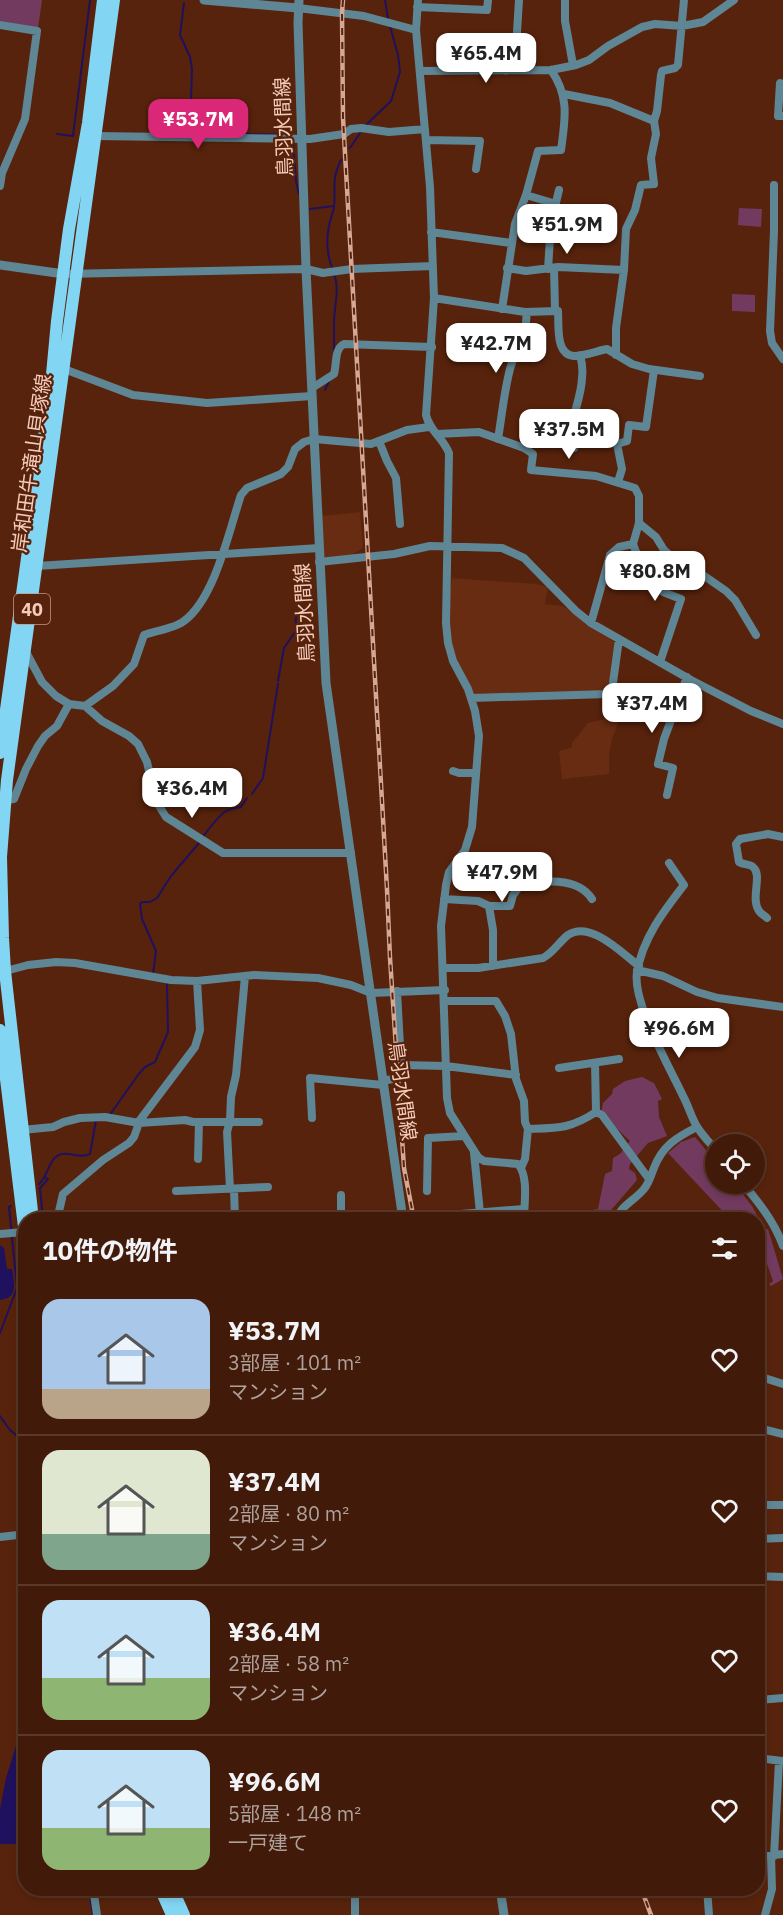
<!DOCTYPE html>
<html lang="ja">
<head>
<meta charset="utf-8">
<style>
	:root { --surface:#421a09; --page:#492312; --text:#f1f3f6; --muted:#aea19c; --line:#5a382a; --accent:#db2777 }
	body { margin:0; font-family:"IBM Plex Sans","Noto Sans JP",sans-serif; background:var(--page); color:var(--text); height:100vh; display:flex; flex-direction:column; font-size:22px; white-space:nowrap }
	* { box-sizing:border-box; margin:0 }
	p { font-size:20px; color:var(--muted) }
	.icon { flex:none; width:33px; height:33px; fill:none; stroke:currentColor; stroke-width:2; stroke-linecap:round; stroke-linejoin:round }
	.map { position:relative; flex:1; overflow:hidden }
	.drawer { position:absolute; left:18px; top:1212px; width:747px; height:684px; display:flex; flex-direction:column; background:var(--surface); border-radius:24px; box-shadow:0 3px 9px #0003,0 0 0 2px var(--line) }
	.drawer>* { flex:none }
	.buttons { position:absolute; left:705px; top:1134px; display:grid; gap:12px }
	.buttons a { display:grid; place-items:center; width:60px; height:60px; border-radius:50%; background:var(--surface); box-shadow:0 3px 9px #0003,0 0 0 2px var(--line); font-size:30px }
	.price { position:absolute; translate:-50% -51px; padding:0 14px; border-radius:12px; background:#fff; color:#222; font-size:20px; line-height:39px; filter:drop-shadow(0 2px 3px #0008) }
	.price::after { content:''; position:absolute; left:50%; top:36px; width:18px; height:14px; margin-left:-9px; background:inherit; clip-path:polygon(0 0,100% 0,50% 100%) }
	.price.active { background:var(--accent); color:#fff }
	ul { padding:0; list-style:none }
	li { display:flex; align-items:center; gap:18px; height:150px; padding:0 24px }
	li+li { border-top:2px solid var(--line) }
	li span { display:grid; place-items:center; flex:none; width:168px; height:120px; border-radius:18px; color:#555 }
	li>.icon { margin-inline-start:auto }
	span .icon { width:72px; height:72px; fill:#fffc; stroke-width:1 }
	li b { font-size:26px }
	h2 { display:flex; justify-content:space-between; align-items:center; height:72px; padding:0 24px; font-size:26px }
	.map>svg:first-child { display:block }
	.built { fill:#672c12 }
	.green { fill:#733a5f }
	.water { fill:#1f115d }
	.lines { fill:none; stroke-linecap:round; stroke-linejoin:round }
	.stream { stroke:#1f115d; stroke-width:2 }
	.minor { stroke:#5f8694; stroke-width:8 }
	.tertiary { stroke:#5f8694; stroke-width:9 }
	.primary { stroke:#83d6f3; stroke-width:12 }
	.rail-casing { stroke:#d5a896; stroke-width:4.5 }
	.rail { stroke:#58230c; stroke-width:2; stroke-dasharray:7; stroke-linecap:butt }
	.labels { text-anchor:middle; dominant-baseline:central; stroke-width:4.5; stroke-linejoin:round; paint-order:stroke }
	.shield { fill:#58230c; stroke:#c69986; stroke-width:1.5 }
	.shield-label { font-size:18px; font-weight:bold; fill:#f5cbba }
	.street-label { font-size:20px; fill:#f5cbba; stroke:#58230c }
</style>
</head>
<body>
<div class="map">
<svg width="783" height="1915" viewBox="0 0 783 1915">
	<rect width="100%" height="100%" fill="#58230c"/>
	<path class="built" d="M360 512 363 548 349 557 327 559 323 556 321 516Z
		M452 578 536 584 548 587 545 604 562 606 572 611 586 624 616 643 609 690 604 694 471 698 453 661 446 623Z
		M614 717 620 718 612 739 609 756V774L562 779 559 751 571 748 572 743 588 723Z"/>
	<path class="green" d="M0 0H42L38 28 0 21Z
		M739 208 762 209 761 227 738 225Z
		M732 294 755 295V312L732 311Z
		M642 1077 654 1083 662 1099 658 1101 659 1117 667 1136 648 1143 630 1164 629 1169 635 1173 637 1180 612 1209 607 1219H582L581 1212 598 1209 605 1174 612 1171 613 1158 620 1154 630 1141 601 1114 603 1103 612 1094 613 1089 625 1081Z
		M695 1137 715 1161 716 1184H735L752 1206 759 1219H730L668 1153 681 1142Z
		M768 1229 783 1279 771 1286 769 1284 773 1281 758 1238V1231Z"/>
	<path class="water" d="M0 1245 4 1248 7 1269H12C14 1283 19 1298 0 1300Z
		M18 1739 25 1740V1848L15 1844H0V1809L6 1778Z"/>
	<g class="lines">
		<path class="stream" d="M385 0 388 19
			M184 3 180 35 190 57 192 69 191 99 185 132 188 134
			M366 125 391 101 400 72 398 55 390 26
			M57 134 73 136 90 0
			M232 134 292 135
			M293 143 296 181 299 194
			M350 148 362 130
			M310 209 334 206
			M333 269C327 258 326 238 329 226 330 219 333 214 334 207 336 187 331 180 341 160
			M334 352C334 342 334 332 334 323 334 307 340 289 334 274
			M325 390 329 381
			M278 681 284 648 295 632 296 617
			M252 794 263 778 278 684
			M202 838C208 830 218 816 226 811 230 808 236 808 241 807L247 798
			M153 974 156 951 142 919 140 904 142 902H150L157 898 171 876 199 843
			M109 1116 138 1075 145 1067 155 1062 168 1032 167 984
			M39 1184C48 1177 49 1156 62 1154 71 1152 80 1159 90 1154L96 1120
			M43 1220 40 1188 48 1179 45 1177
			M0 1333 17 1288 9 1207 11 1206
			M0 1416 10 1430 26 1443
			M89 1888 93 1915"/>
		<path class="minor" d="M418 0 416 30 430 187 434 298 426 415C430 432 442 436 449 453L446 623 448 643 453 661 468 689 475 711 479 736 472 827 465 850 449 872 446 885 441 926 447 1098 450 1113 478 1157 484 1161 518 1164C529 1177 524 1203 524 1220
			M565 0V21L573 65
			M417 7 487 10 488 0
			M298 8 364 16 416 30
			M0 25 37 31 25 119 2 173 0 186
			M420 71 551 70 576 65 589 60 608 46 642 27 655 24 682 26 703 22 734 0
			M506 71V53L516 48 519 0
			M783 84 780 83 778 116H783
			M564 94 610 103 654 121
			M96 136 310 139 344 134 351 129 361 128 389 132 425 129
			M426 140 480 141 476 169
			M774 185V231L770 331 772 343 783 359
			M526 195 556 204
			M431 232 511 243
			M507 268 526 271 558 267 624 270
			M554 268 555 311
			M548 269 551 223 559 190
			M64 274 306 269 323 273 352 269 433 266
			M434 298 525 312 558 311C559 324 555 355 574 356 584 356 597 351 607 349L632 364 649 369 700 376
			M502 309 515 224 526 195 538 151 561 150C565 120 570 97 551 70
			M616 355V328L624 270 626 229 635 210 641 185 654 184 651 158 656 134 654 121 657 111 661 75 662 71 675 68 678 65 684 0
			M64 369 133 395 207 403 312 396
			M312 388 334 374C337 364 334 349 344 344L432 347
			M437 434 479 432 524 448 533 454 531 470 596 476 635 488 639 496V523L633 544 636 552 662 578 663 592 681 599 660 662
			M498 439C502 415 504 392 510 369 515 350 529 332 526 312
			M379 441 387 461 396 478 400 524
			M574 448C566 423 581 404 582 378 583 370 582 362 580 355
			M618 482 622 469 617 444 627 441 629 425 646 427 654 370
			M639 523 656 537 664 550 681 565 700 573 726 591 735 600 756 635
			M319 562 394 554 430 546 502 548 524 558 576 611 591 623 691 680 751 711 783 724
			M37 566 319 548
			M591 623 610 555 619 547 633 544
			M26 652 42 682 56 696 69 704 85 706 102 721 129 736 138 744 147 762 156 801 166 817 223 853H351
			M471 698 609 694 612 690 619 639
			M85 706 113 686 134 664 144 635C155 631 176 628 184 621 215 598 229 531 241 495L247 488 281 474 288 467 295 449 304 442 314 439 371 444 407 430 429 427
			M453 771 459 773H476
			M667 795 673 768 658 764 664 739 687 677
			M6 800 14 799 26 769 38 746 45 736 57 726 69 704
			M669 863 684 885C663 912 643 938 637 972 632 1002 670 1068 683 1096 688 1105 691 1116 696 1125 701 1134 709 1142 716 1150
			M444 899 478 901 489 906 493 930V966
			M489 906H510L513 895 519 887C541 879 578 877 592 899
			M767 918C764 915 761 914 759 911 750 898 763 875 753 867 750 864 744 865 739 862L736 844 740 839 768 834 783 837
			M444 968H478L543 958C554 952 559 942 568 935 590 920 622 953 639 966
			M637 970 663 976 697 992 718 998 783 1007
			M2 972 28 965 56 962 75 963 171 980 197 981 254 975 318 978 351 985 371 993 445 990
			M445 1001H496L505 1016 511 1034 516 1079 524 1101 525 1122 528 1129 525 1159 521 1168
			M401 1065 446 1066 516 1075
			M559 1068 619 1059
			M383 1081 397 1078 401 1065 397 991
			M596 1112 602 1115 649 1179
			M312 1118 310 1078 383 1085
			M528 1129C558 1128 570 1129 596 1112L595 1063
			M22 1130 53 1127 64 1122 80 1118 105 1117 139 1123 185 1120 193 1122H259
			M474 1153 480 1213
			M198 1159 199 1122
			M743 1184C759 1202 775 1223 783 1246
			M230 1189 227 1132 230 1121 231 1097 236 1075 245 976
			M234 1189 235 1220
			M176 1191 268 1187
			M427 1191 428 1138 464 1136
			M262 1219V1220
			M57 1220 63 1194 103 1160 129 1143 134 1137 140 1120 195 1047 200 1030 197 981
			M341 1220V1195
			M444 1220 448 1215 524 1209
			M615 1220C623 1204 634 1201 644 1189 649 1183 651 1175 654 1168 662 1146 677 1137 697 1127
			M0 1234 24 1232
			M758 1376 783 1384
			M758 1428 783 1434
			M758 1505H783
			M0 1537 26 1534
			M758 1539 783 1538
			M758 1551 759 1576
			M758 1576 783 1577
			M758 1700 783 1698
			M758 1758 782 1761
			M774 1856 779 1761
			M758 1857 783 1854
			M93 1888 97 1915
			M355 1888V1915
			M707 1888 709 1915
			M765 1915 772 1889 771 1856"/>
		<path class="tertiary" d="M204 0 298 8
			M299 0 298 23 306 269 326 683 403 1220
			M0 265 64 274
			M500 1888 504 1915"/>
		<path class="primary" d="M0 753 51 385 57 321 69 229 88 123 103 0
			M0 1030 26 1243
			M33 1220 5 971 3 938 1 857 7 780 114 0
			M160 1888 172 1915
			M172 1888 184 1915"/>
		<defs>
			<path id="rail" d="M343 0 342 13 343 118 387 889 390 958 404 1168 414 1220
				M641 1888 651 1915"/>
		</defs>
		<use href="#rail" class="rail-casing"/>
		<use href="#rail" class="rail"/>
	</g>
	<g class="labels">
		<rect class="shield" x="14" y="594" width="36" height="30" rx="4.5"/>
		<g class="shield-label">
			<text x="32" y="609">40</text>
		</g>
		<g class="street-label">
			<text transform="translate(283 127) rotate(-92)">鳥羽水間線</text>
			<text transform="translate(31 463) rotate(-82)">岸和田牛滝山貝塚線</text>
			<text transform="translate(304 613) rotate(-93)">鳥羽水間線</text>
			<text transform="translate(403 1091) rotate(82)">鳥羽水間線</text>
		</g>
	</g>
</svg>
<div class="buttons">
<a><svg class="icon" aria-label="locate" viewBox="0 0 24 24"><circle cx="12" cy="12" r="6"/><path d="M12 2v4M12 18v4M2 12h4M18 12h4"/></svg></a>
</div>
<b class="price" style="left:486px;top:84px">¥65.4M</b>
<b class="price active" style="left:198px;top:150px">¥53.7M</b>
<b class="price" style="left:567px;top:255px">¥51.9M</b>
<b class="price" style="left:496px;top:374px">¥42.7M</b>
<b class="price" style="left:569px;top:460px">¥37.5M</b>
<b class="price" style="left:655px;top:602px">¥80.8M</b>
<b class="price" style="left:652px;top:734px">¥37.4M</b>
<b class="price" style="left:192px;top:819px">¥36.4M</b>
<b class="price" style="left:502px;top:903px">¥47.9M</b>
<b class="price" style="left:679px;top:1059px">¥96.6M</b>
<section class="drawer">
<h2>10件の物件<svg class="icon" aria-label="filters" viewBox="0 0 24 24"><path d="M4 7h16M4 17h16"/><circle cx="9" cy="7" r="2"/><circle cx="15" cy="17" r="2"/></svg></h2>
<ul>
<li><span style="background:linear-gradient(#a9c7e8 75%,#b9a48a 0)"><svg class="icon" aria-label="home" viewBox="0 0 24 24"><path d="M3 11l9-7 9 7M6 9v11h12V9"/></svg></span><div><b>¥53.7M</b><p>3部屋 · 101 m²</p><p>マンション</p></div><svg class="icon" aria-label="heart" viewBox="0 0 24 24"><path d="M12 20l-8-8c-3-5 5-10 8-4 3-6 11-1 8 4z"/></svg></li>
<li><span style="background:linear-gradient(#dfe7d0 70%,#7fa58c 0)"><svg class="icon" aria-label="home" viewBox="0 0 24 24"><path d="M3 11l9-7 9 7M6 9v11h12V9"/></svg></span><div><b>¥37.4M</b><p>2部屋 · 80 m²</p><p>マンション</p></div><svg class="icon" aria-label="heart" viewBox="0 0 24 24"><path d="M12 20l-8-8c-3-5 5-10 8-4 3-6 11-1 8 4z"/></svg></li>
<li><span style="background:linear-gradient(#bfe0f5 65%,#8fb573 0)"><svg class="icon" aria-label="home" viewBox="0 0 24 24"><path d="M3 11l9-7 9 7M6 9v11h12V9"/></svg></span><div><b>¥36.4M</b><p>2部屋 · 58 m²</p><p>マンション</p></div><svg class="icon" aria-label="heart" viewBox="0 0 24 24"><path d="M12 20l-8-8c-3-5 5-10 8-4 3-6 11-1 8 4z"/></svg></li>
<li><span style="background:linear-gradient(#bfe0f5 65%,#8fb573 0)"><svg class="icon" aria-label="home" viewBox="0 0 24 24"><path d="M3 11l9-7 9 7M6 9v11h12V9"/></svg></span><div><b>¥96.6M</b><p>5部屋 · 148 m²</p><p>一戸建て</p></div><svg class="icon" aria-label="heart" viewBox="0 0 24 24"><path d="M12 20l-8-8c-3-5 5-10 8-4 3-6 11-1 8 4z"/></svg></li>
</ul>
</section>
</div>
</body>
</html>
